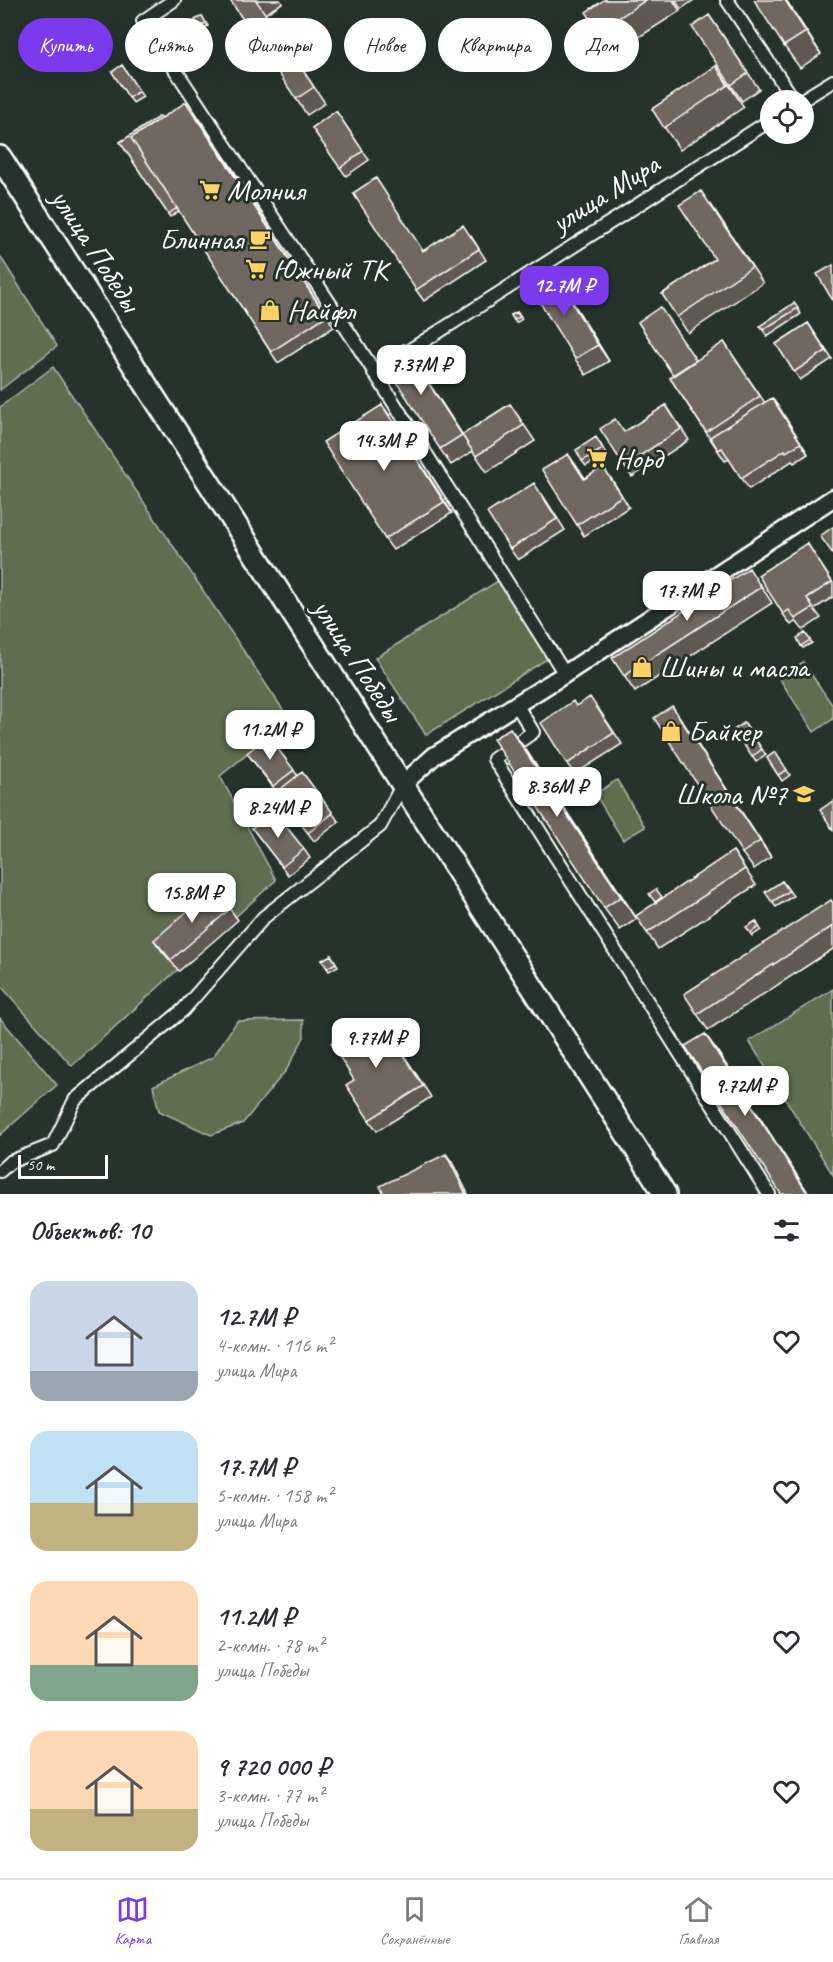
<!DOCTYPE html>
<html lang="ru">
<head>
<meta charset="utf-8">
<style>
	:root { --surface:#fff; --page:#f2f2f3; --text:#2b2b33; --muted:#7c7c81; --line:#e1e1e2; --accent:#7c3aed }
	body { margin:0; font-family:Caveat,sans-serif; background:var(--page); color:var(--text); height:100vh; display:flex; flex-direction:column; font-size:22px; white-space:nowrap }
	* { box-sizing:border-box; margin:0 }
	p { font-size:20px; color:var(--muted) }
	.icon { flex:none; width:33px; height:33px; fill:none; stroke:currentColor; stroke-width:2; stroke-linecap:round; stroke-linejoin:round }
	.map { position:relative; height:1194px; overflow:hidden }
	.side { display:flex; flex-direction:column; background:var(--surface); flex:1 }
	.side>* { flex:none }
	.hud { position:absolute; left:18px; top:18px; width:798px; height:54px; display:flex; gap:12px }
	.fabs { position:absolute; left:760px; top:90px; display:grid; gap:12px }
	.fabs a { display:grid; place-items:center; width:54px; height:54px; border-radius:50%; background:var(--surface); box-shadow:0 6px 24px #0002; font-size:30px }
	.scale { position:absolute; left:18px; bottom:15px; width:90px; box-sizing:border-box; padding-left:6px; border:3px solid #fff; border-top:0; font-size:16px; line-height:21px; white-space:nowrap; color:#fff; -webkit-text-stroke:4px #26332d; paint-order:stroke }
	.price { position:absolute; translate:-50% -51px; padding:0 14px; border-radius:12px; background:#fff; color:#222; font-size:20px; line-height:39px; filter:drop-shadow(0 2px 3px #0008) }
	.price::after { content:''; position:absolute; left:50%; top:36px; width:18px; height:14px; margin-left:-9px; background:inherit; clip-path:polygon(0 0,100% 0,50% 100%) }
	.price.on { background:var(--accent); color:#fff }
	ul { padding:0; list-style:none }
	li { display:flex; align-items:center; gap:18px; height:150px; padding:0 30px }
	li span { display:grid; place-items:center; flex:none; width:168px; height:120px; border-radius:18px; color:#555 }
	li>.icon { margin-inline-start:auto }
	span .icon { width:72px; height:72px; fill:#fffc; stroke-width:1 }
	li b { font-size:26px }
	h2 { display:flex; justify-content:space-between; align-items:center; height:72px; padding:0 30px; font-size:26px }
	.tag { padding:0 21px; border-radius:27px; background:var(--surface); box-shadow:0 6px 24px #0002; font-size:21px; line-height:54px }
	.tag.on { background:var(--accent); color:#fff }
	.menu { display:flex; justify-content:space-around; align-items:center; height:84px; border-top:2px solid var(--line); background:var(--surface); font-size:16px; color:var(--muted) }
	.menu a { display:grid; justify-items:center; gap:3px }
	.menu .on { color:var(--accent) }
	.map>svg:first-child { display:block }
	.green { fill:#5f6e50; stroke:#afb6a8; stroke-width:1.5 }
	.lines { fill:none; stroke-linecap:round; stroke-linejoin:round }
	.street-casing { stroke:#fff; stroke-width:16 }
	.secondary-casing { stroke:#fff; stroke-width:21 }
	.highway-casing { stroke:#fff; stroke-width:26 }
	.street { stroke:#26332d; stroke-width:12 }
	.secondary { stroke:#26332d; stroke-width:16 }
	.highway { stroke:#26332d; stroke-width:21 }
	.wall { fill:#605953; stroke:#fff; stroke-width:1.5 }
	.shaded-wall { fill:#4e4843; stroke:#fff; stroke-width:1.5 }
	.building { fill:#706760; stroke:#fff; stroke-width:1.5 }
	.labels { text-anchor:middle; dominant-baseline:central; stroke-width:6; stroke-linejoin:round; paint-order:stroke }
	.poi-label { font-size:30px; fill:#fff; stroke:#26332d; text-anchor:start }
	.street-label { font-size:30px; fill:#fff; stroke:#26332d }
</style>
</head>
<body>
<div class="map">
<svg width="833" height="1194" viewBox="0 0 833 1194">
	<rect width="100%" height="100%" fill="#26332d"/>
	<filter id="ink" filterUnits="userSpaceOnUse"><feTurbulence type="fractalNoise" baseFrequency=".0167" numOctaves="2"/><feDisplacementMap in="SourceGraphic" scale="12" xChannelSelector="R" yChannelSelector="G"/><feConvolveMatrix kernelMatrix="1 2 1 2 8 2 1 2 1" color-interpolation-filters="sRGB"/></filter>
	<g filter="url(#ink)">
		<path class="green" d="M0 256 57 346 0 390Z
			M53 367 290 720 220 776 276 880 72 1066 0 985V407Z
			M501 579 547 659 426 735 375 658Z
			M803 662 833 706V719L814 732 779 678Z
			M617 780 645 827 623 840 595 794Z
			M833 989V1175L749 1041Z
			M0 1018 57 1085 0 1135Z
			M303 1020 304 1037 287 1069 243 1123 211 1135 159 1111 153 1086 213 1057 237 1021Z"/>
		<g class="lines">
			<defs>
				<path id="street" d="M174 0 143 21 356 343 565 674
					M727 0 794 100
					M802 100 833 81
					M374 373 771 120
					M516 704 533 732 494 759 769 1194
					M0 1171 10 1162 53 1145 75 1100 183 1010 264 917 380 826 403 784"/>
				<path id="secondary" d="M403 784 434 756 565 674 833 498"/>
				<path id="highway" d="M0 157 665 1194"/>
			</defs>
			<use href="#street" class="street-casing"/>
			<use href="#secondary" class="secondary-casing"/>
			<use href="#highway" class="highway-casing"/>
			<use href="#street" class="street"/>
			<use href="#secondary" class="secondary"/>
			<use href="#highway" class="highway"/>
		</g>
		<path class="wall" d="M230 0H280L282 3 265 14 325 103 307 115Z
			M604 0H673L680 11 614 53 599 31Z
			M675 0H694L681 9Z
			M786 0 821 54 800 68 784 46Z
			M709 15 759 89 742 101 731 85Z
			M202 16 208 26 201 30 195 20Z
			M122 65 143 97 133 103 112 72Z
			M716 66 744 107 680 150 652 109Z
			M336 111 369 160 346 176 312 128Z
			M194 113 334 327 278 363 179 211 170 217 120 142 162 118Z
			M712 206 763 283 688 333 662 294 715 259Z
			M471 236 486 260 424 301 416 290 424 250Z
			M565 290 609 361 586 375 575 359Z
			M794 303 801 314 767 336 760 326Z
			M517 312 522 319 516 323 511 315Z
			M638 322 696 361 724 342 765 403 780 409 808 454 794 463 792 461 749 489 729 459 725 461 670 378 674 376Z
			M808 323 832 359 800 380 776 344Z
			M403 344 462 435 510 404 535 441 487 472 473 451 451 465 440 449Z
			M382 405 452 513 393 550 385 539Z
			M666 405 689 440 632 477 624 466 625 432Z
			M600 443 606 454 586 466 582 461Z
			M568 454 585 478H611L629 507 584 536 577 525Z
			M542 494 565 530 518 560 510 549Z
			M807 543 833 583V597L814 609 821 618 803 630 796 621 791 625 783 614Z
			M760 584 772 603 635 692 624 676Z
			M805 633 812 643 803 648 801 646Z
			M576 706 598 708 622 744 575 774 567 764Z
			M672 706 771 857 754 869 742 853Z
			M744 723 766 755 756 762 734 730Z
			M268 736 298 776 302 772 339 822 314 841 247 753Z
			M526 750 637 919 620 930 604 908Z
			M775 752 790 775 782 781 767 758Z
			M252 828 304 849 310 858 288 875Z
			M733 851 756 885 658 949 636 916Z
			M782 881 793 896 776 907 772 902Z
			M833 903V949L708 1030 697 1014Z
			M230 909 238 920 179 971 162 951 154 940Z
			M756 921 761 930 752 936 750 933Z
			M331 955 338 966 329 971 322 960Z
			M383 1023 431 1097 377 1131 369 1120 354 1080 358 1025 365 1035Z"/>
		<path class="shaded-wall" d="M785 0H786L821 54 806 32Z
			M554 274 565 290 609 361 598 345Z
			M403 344 414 360 473 451 462 435Z
			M772 398 780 409 808 454 801 443Z
			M382 405 390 416 452 513 444 502Z
			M672 706 683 722 771 857 760 841Z
			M510 728 526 750 637 919 621 897Z
			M705 1034 716 1049 809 1194H808Z
			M446 1154 452 1162 468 1194H466Z"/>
		<path class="building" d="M230 0H256L314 87 296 99Z
			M604 0H646L599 31 586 12Z
			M754 0H785L806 32 784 46Z
			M709 15 748 73 731 85 692 27Z
			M202 16 206 23 199 27 195 20Z
			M122 65 139 91 129 98 112 72Z
			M716 66 728 85 664 128 652 109Z
			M186 102 326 316 271 352 131 138Z
			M336 111 363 151 340 168 312 128Z
			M160 116 162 118 131 138 177 208 168 214 120 142Z
			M376 178 423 251 463 225 479 249 416 290 353 193Z
			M701 191 752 267 677 317 662 294 715 259 679 205Z
			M833 265V301L817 274Z
			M554 274 598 345 575 359 531 288Z
			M794 303 798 308 763 330 760 326Z
			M660 307 696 360 673 375 638 322Z
			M517 312 520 317 514 320 511 315Z
			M808 323 826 351 794 372 776 344Z
			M724 342 760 396 706 432 670 378Z
			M403 344 462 435 440 449 381 358Z
			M772 398 801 443 786 452 785 450 741 478 722 448 718 450 710 437Z
			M510 404 524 425 476 456 462 435Z
			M382 405 444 502 385 539 323 442Z
			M666 405 681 429 624 466 600 429 615 419 624 432Z
			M596 437 603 449 582 461 576 450Z
			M568 454 584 479 603 467 622 496 577 525 542 470Z
			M534 483 557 519 510 549 487 513Z
			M833 527V554L820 536Z
			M807 543 832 582 807 598 813 608 795 619 789 610 783 614 758 575Z
			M749 568 761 587 624 676 612 658Z
			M805 633 810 640 801 646 797 638Z
			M590 697 614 733 567 764 541 723 573 701 576 706Z
			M672 706 760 841 742 853 654 718Z
			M744 723 762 749 752 757 734 730Z
			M510 728 621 897 604 908 493 739Z
			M268 736 294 770 273 786 247 753Z
			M775 752 787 770 778 775 767 758Z
			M302 772 333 813 308 833 277 792Z
			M833 801V830L820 810Z
			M274 811 304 849 282 867 252 828Z
			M733 851 745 869 647 933 636 916Z
			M782 881 789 891 772 902 765 892Z
			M213 889 230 909 171 960 154 940Z
			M656 889 662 897 655 902 649 894Z
			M831 900 833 903V926L697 1014 684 994Z
			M756 921 759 927 750 933 746 927Z
			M331 955 336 963 327 968 322 960Z
			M383 1023 423 1086 369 1120 346 1085 354 1080 331 1043 358 1025 364 1035Z
			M705 1034 808 1194H781L685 1046Z
			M446 1154 466 1194H384L380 1186Z"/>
	</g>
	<defs>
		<symbol id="supermarket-bare" viewBox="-9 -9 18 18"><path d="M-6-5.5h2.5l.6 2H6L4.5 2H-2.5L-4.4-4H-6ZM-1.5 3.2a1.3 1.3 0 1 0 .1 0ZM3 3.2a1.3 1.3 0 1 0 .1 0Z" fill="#ffd166" stroke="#26332d" stroke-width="2.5" paint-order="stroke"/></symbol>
		<symbol id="cafe-bare" viewBox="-9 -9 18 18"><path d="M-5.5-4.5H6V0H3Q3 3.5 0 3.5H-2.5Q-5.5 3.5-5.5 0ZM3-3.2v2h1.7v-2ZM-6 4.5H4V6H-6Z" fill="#ffd166" stroke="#26332d" stroke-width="2.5" paint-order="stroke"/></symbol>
		<symbol id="shop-bare" viewBox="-9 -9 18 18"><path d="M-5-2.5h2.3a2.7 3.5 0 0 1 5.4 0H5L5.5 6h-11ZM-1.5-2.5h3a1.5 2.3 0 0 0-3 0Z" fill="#ffd166" stroke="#26332d" stroke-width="2.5" paint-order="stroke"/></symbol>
		<symbol id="school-bare" viewBox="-9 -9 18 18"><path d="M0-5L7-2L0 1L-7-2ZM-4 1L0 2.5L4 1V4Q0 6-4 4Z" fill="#ffd166" stroke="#26332d" stroke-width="2.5" paint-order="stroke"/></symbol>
	</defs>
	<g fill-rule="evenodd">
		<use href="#supermarket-bare" x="195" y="175" width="30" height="30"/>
		<use href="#cafe-bare" x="245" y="224" width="30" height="30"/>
		<use href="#supermarket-bare" x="241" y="254" width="30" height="30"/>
		<use href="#shop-bare" x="255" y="295" width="30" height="30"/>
		<use href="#supermarket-bare" x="582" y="443" width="30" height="30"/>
		<use href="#shop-bare" x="627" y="652" width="30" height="30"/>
		<use href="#shop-bare" x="656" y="716" width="30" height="30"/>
		<use href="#school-bare" x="789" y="779" width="30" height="30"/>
	</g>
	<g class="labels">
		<g class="poi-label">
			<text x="227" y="190">Молния</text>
			<text x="243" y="239" text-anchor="end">Блинная</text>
			<text x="273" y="269">Южный ТК</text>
			<text x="287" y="310">Найфл</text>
			<text x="614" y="458">Норд</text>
			<text x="659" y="667">Шины и масла</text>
			<text x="688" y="731">Байкер</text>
			<text x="787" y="794" text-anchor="end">Школа №7</text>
		</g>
		<g class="street-label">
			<text transform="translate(605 193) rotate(-32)">улица Мира</text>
			<text transform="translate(96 250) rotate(57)">улица Победы</text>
			<text transform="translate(358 660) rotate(57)">улица Победы</text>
		</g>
	</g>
</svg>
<div class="fabs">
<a><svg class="icon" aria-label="locate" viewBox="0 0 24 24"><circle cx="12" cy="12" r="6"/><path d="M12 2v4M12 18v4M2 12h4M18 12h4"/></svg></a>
</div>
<div class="scale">50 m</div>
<b class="price on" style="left:564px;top:317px">12.7M ₽</b>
<b class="price" style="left:421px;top:396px">7.37M ₽</b>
<b class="price" style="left:384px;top:472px">14.3M ₽</b>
<b class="price" style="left:687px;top:622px">17.7M ₽</b>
<b class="price" style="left:270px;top:761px">11.2M ₽</b>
<b class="price" style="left:557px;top:818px">8.36M ₽</b>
<b class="price" style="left:278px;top:839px">8.24M ₽</b>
<b class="price" style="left:192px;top:924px">15.8M ₽</b>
<b class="price" style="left:376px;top:1069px">9.77M ₽</b>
<b class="price" style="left:745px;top:1117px">9.72M ₽</b>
<div class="hud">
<a class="tag on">Купить</a>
<a class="tag">Снять</a>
<a class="tag">Фильтры</a>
<a class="tag">Новое</a>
<a class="tag">Квартира</a>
<a class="tag">Дом</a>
</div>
</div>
<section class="side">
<h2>Объектов: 10<svg class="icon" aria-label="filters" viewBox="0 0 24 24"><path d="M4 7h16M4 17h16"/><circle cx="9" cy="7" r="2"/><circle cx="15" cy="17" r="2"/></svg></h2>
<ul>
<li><span style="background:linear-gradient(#c9d6e8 75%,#9aa5b1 0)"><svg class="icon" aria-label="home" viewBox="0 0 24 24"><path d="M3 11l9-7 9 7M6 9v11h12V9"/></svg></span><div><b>12.7M ₽</b><p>4-комн. · 116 m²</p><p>улица Мира</p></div><svg class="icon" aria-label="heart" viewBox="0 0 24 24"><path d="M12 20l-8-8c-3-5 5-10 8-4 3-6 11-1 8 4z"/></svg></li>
<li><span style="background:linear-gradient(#bfe0f5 60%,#c2b280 0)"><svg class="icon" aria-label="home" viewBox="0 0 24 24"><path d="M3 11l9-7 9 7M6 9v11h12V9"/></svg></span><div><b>17.7M ₽</b><p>5-комн. · 158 m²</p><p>улица Мира</p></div><svg class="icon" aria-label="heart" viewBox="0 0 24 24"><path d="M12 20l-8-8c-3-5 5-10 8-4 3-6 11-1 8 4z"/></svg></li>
<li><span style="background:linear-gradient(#ffd9b3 70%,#7fa58c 0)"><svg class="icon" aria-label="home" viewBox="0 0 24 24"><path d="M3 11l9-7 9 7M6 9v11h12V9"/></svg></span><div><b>11.2M ₽</b><p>2-комн. · 78 m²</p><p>улица Победы</p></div><svg class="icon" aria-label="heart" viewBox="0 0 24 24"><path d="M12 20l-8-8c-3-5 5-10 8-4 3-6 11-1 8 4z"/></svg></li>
<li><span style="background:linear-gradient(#ffd9b3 65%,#c2b280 0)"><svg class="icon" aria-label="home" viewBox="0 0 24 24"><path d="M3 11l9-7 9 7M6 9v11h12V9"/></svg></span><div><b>9 720 000 ₽</b><p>3-комн. · 77 m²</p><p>улица Победы</p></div><svg class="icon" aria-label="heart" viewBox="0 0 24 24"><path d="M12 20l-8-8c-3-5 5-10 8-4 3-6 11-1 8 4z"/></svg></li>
</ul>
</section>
<nav class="menu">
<a class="on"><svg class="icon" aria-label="map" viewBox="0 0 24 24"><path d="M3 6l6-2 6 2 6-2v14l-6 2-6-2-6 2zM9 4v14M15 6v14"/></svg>Карта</a>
<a><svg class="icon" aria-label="saved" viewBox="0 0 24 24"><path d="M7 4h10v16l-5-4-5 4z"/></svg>Сохранённые</a>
<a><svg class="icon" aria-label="home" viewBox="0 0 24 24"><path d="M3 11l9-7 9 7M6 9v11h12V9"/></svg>Главная</a>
</nav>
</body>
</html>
